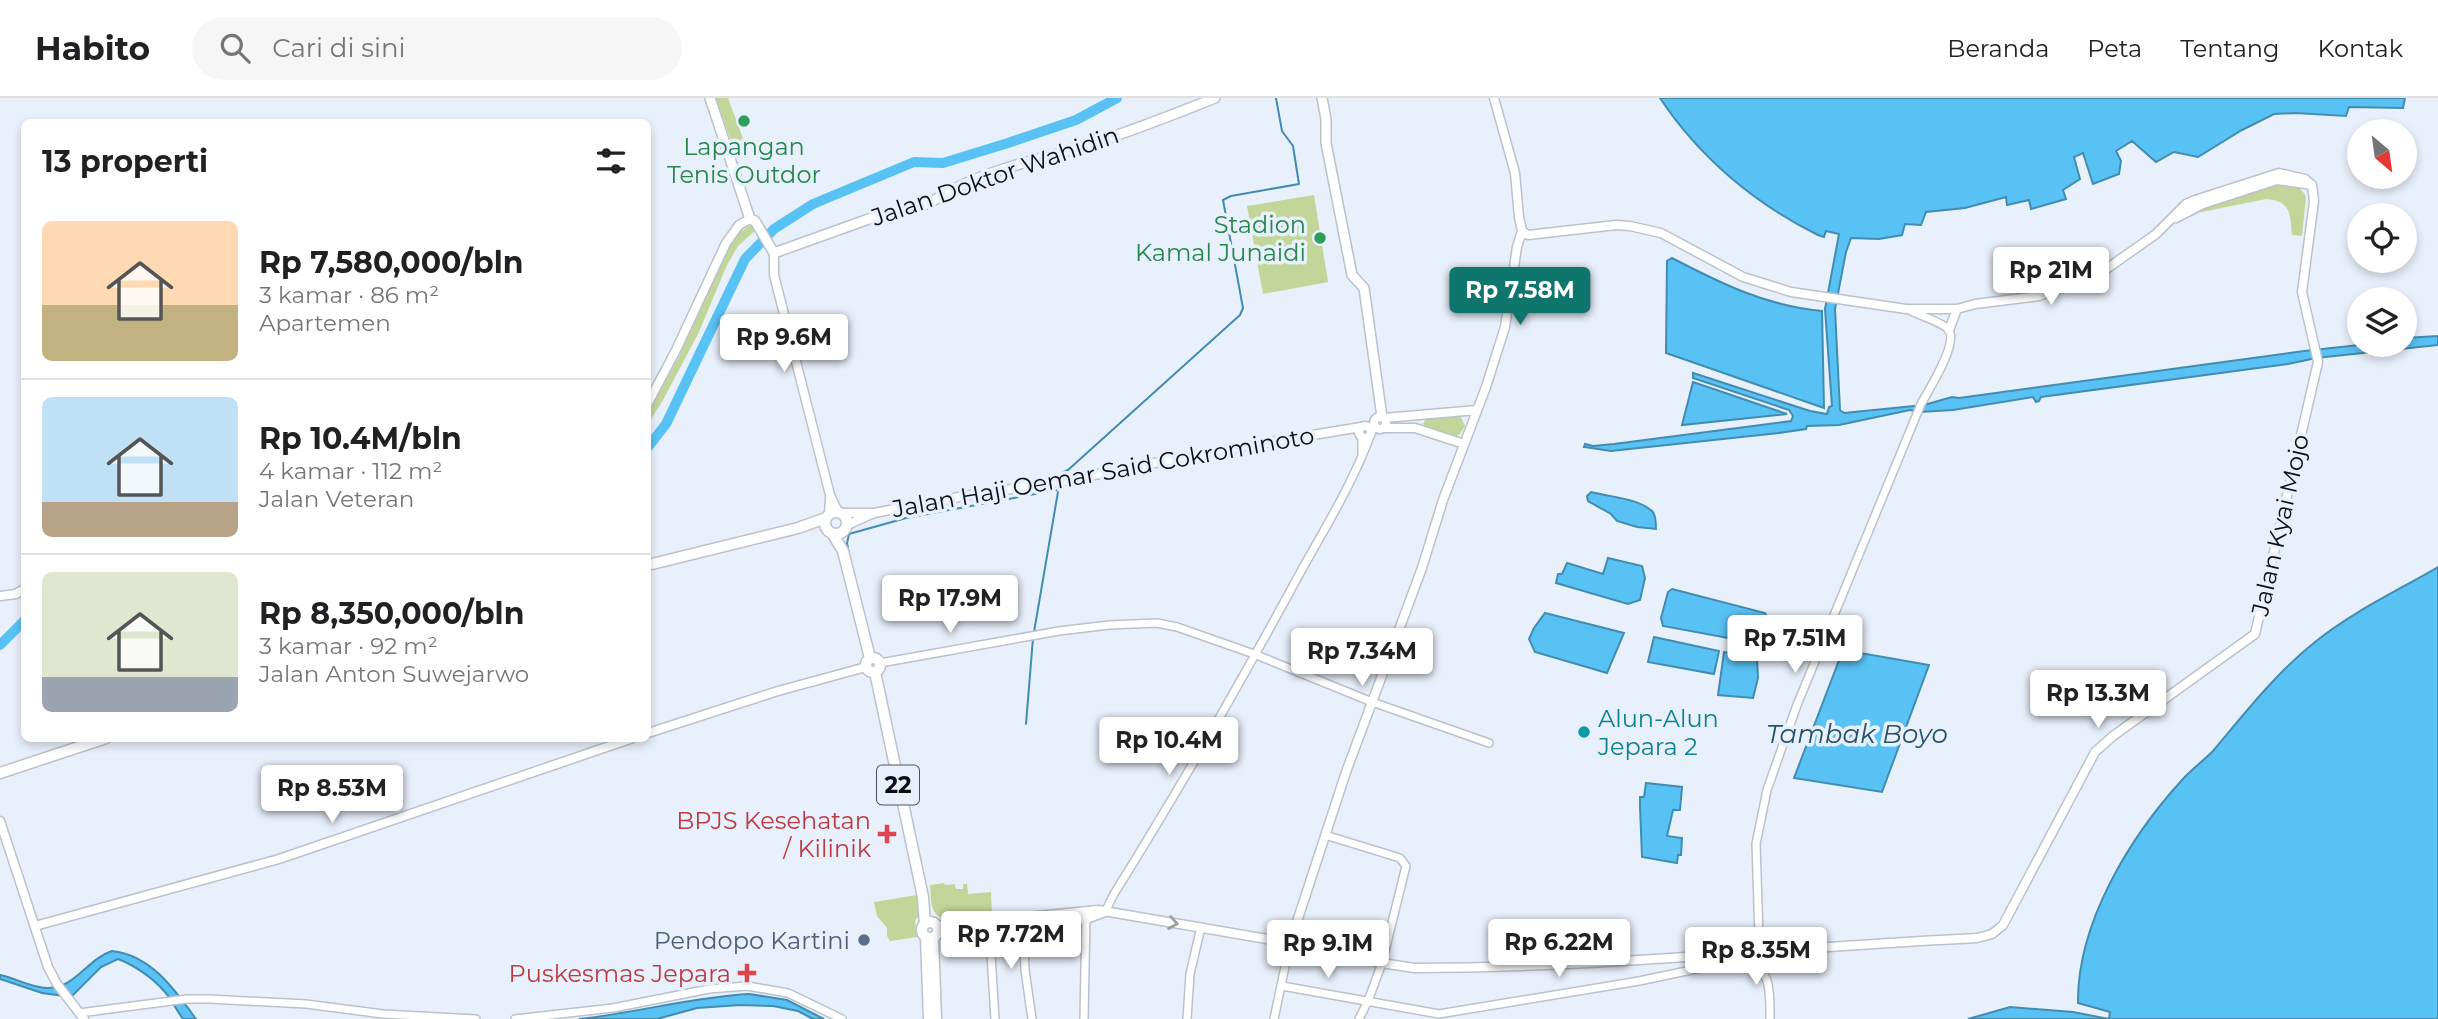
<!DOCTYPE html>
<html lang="id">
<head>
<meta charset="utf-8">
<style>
	:root { --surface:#fff; --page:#f6f6f6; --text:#202124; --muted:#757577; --line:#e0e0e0; --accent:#0f766e }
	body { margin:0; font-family:Montserrat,sans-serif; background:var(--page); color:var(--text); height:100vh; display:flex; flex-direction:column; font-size:26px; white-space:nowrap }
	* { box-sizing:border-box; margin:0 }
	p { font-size:23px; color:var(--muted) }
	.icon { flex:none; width:38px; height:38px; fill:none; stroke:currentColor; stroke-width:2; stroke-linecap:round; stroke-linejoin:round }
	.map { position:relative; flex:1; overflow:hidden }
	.details { position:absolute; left:21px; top:21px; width:630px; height:623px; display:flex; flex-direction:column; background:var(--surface); border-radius:10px; box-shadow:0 4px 10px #0003 }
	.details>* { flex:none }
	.needle { width:46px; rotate:151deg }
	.controls { position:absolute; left:2347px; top:21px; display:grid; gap:14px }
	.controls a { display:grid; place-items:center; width:70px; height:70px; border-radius:50%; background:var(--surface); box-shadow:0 4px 10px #0003; font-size:35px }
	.price { position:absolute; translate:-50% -60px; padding:0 16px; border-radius:7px; background:#fff; color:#222; font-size:23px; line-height:46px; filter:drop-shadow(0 2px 4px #0008) }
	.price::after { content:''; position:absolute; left:50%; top:42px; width:21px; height:16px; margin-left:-10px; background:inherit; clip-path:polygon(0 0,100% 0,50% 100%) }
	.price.current { background:var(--accent); color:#fff }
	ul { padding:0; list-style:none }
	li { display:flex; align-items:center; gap:21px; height:175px; padding:0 21px }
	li+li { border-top:2px solid var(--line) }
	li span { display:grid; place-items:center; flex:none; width:196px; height:140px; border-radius:10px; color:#555 }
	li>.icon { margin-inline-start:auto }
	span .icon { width:84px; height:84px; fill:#fffc; stroke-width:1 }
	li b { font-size:30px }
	h2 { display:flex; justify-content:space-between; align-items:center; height:84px; padding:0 21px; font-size:30px }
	header { display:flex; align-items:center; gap:42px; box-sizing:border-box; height:98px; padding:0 35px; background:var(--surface); border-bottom:2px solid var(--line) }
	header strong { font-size:33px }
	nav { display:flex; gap:38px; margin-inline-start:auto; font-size:24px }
	.search { width:490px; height:63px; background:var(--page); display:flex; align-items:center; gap:18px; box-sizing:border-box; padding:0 24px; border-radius:38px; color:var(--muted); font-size:26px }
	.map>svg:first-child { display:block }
	.green { fill:#c1d698 }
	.water { fill:#59c2f5; stroke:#428cb1; stroke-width:2 }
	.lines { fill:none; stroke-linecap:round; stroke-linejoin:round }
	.stream { stroke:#428cb1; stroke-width:2 }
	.river { stroke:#59c2f5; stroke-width:10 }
	.tertiary-casing { stroke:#bac2cc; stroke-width:10 }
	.secondary-casing { stroke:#bac2cc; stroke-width:11 }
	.primary-casing { stroke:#bac2cc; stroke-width:12 }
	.trunk-casing { stroke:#bac2cc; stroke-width:13 }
	.tertiary { stroke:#fff; stroke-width:7 }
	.secondary { stroke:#fff; stroke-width:8 }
	.primary { stroke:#fff; stroke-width:9 }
	.trunk { stroke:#fff; stroke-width:10 }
	.oneway { stroke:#9e9fa0 }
	.leisure-dot { fill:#2e9e5b; stroke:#e8f0fb; stroke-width:2.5 }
	.culture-dot { fill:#0f9aa8; stroke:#e8f0fb; stroke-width:2.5 }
	.health-dot { fill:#e0444e; stroke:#e8f0fb; stroke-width:2.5 }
	.service-dot { fill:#5c6f8a; stroke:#e8f0fb; stroke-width:2.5 }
	.labels { text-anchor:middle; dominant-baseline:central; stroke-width:7; stroke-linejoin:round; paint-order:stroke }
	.shield { fill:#e8f0fb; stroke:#4e5258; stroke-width:2 }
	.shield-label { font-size:23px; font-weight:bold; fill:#0c0e12 }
	.leisure-label { font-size:24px; fill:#27864d; stroke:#e8f0fb }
	.street-label { font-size:24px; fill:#0c0e12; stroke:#e8f0fb }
	.culture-label { font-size:24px; fill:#0d838f; stroke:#e8f0fb; text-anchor:start }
	.health-label { font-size:24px; fill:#be3a42; stroke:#e8f0fb; text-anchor:end }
	.service-label { font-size:24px; fill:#4e5e75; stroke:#e8f0fb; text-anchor:end }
	.water-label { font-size:26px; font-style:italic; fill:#275369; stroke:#e8f0fb }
</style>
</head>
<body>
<header>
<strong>Habito</strong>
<div class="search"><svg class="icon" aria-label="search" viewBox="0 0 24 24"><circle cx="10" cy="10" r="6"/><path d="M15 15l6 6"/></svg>Cari di sini</div>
<nav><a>Beranda</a><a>Peta</a><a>Tentang</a><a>Kontak</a></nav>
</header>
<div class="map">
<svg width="2438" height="921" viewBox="0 0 2438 921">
	<rect width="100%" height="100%" fill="#e8f0fb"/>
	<path class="green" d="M715 0H728L744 43 733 48Z
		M2278 85C2289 86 2301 87 2306 99L2302 138 2292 137C2290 115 2291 103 2266 101L2182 118 2197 110Z
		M1314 97 1328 184 1263 196 1247 108Z
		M748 128H752L756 132 738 148 727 167 698 236 663 302 648 326V313L680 257 688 235 733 140Z
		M1459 315 1465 328 1459 337 1454 339 1427 329 1423 326 1427 319Z
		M944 785 945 787 955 786 956 791H963V786H967L968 796 991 794 992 817C977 819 939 829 933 811 930 804 931 795 930 787Z
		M917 797 920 816 915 823 917 839 890 843 887 838V830L877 818 874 804Z"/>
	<path class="water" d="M1660 0H2405L2403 10 2349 9 2346 18 2296 15 2274 16 2242 32 2198 59 2174 54 2156 64 2132 43 2116 53 2121 63 2119 76 2093 86 2083 55 2074 59 2080 81 2063 92 2066 101 2031 111 2029 102 2007 107 2006 99 1965 110 1926 114 1921 127 1905 126 1902 137 1879 141 1851 140 1846 154 1835 211 1840 312 1844 315 1924 307 1952 299 1959 300 2304 253 2359 247H2404L2405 240 2438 238V247L2316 260 2288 266 2041 299 2039 303 2036 304 2033 299 1953 312 1920 314 1910 312 1839 327 1807 328 1806 331 1779 335 1611 353 1584 349 1585 346 1593 348 1614 346 1791 323 1793 318 1789 312 1693 280V275L1810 313 1827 316 1829 309 1832 308 1825 211 1839 136 1826 133 1824 139 1818 137C1755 106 1699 59 1660 0Z
		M1672 160C1720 185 1766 208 1822 213L1824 310 1666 255 1667 163Z
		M1693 284 1787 316 1682 327Z
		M1591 394C1609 399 1639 400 1653 414 1656 419 1656 425 1656 431L1637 429 1617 423 1611 416 1588 403 1587 398Z
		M1608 460 1642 468 1645 480 1640 502 1628 506 1556 485 1558 476H1562L1567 465 1603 476Z
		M2438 469V921H1968L2010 909 2073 914 2109 921 2110 914 2078 905C2077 825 2130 739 2182 682 2191 672 2203 663 2213 653 2245 615 2276 575 2315 544 2352 514 2397 493 2438 469Z
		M1672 491 1765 515 1768 520 1764 540 1755 545 1663 528 1661 520 1668 494Z
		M1545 515 1624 535 1607 575 1535 554 1529 541 1534 530Z
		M1654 539 1719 553 1714 576 1648 564Z
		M1843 552 1929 567 1882 694 1794 680Z
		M1724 554 1757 561 1758 580 1753 600 1718 597Z
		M1646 685 1682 689 1680 712H1673L1667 738 1682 740 1681 757H1678L1677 765 1642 759 1640 708V699H1644Z
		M112 853C151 857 175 892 196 921H183C176 912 172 901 164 893 153 880 134 867 118 861L101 869 71 899 42 895 0 881V877C15 880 32 890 47 890 75 891 87 861 112 853Z
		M749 896 787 902 824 921H813L798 913 773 908 740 907 697 910 657 921H579C636 915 692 899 749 896Z"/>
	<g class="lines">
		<path class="stream" d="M1059 379 1060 376 1068 372 1240 217 1243 210 1223 102 1231 98 1299 86 1293 48 1282 33 1276 0
			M849 456 847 445 849 436 906 420 1057 392
			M1034 534 1059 388
			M1026 626 1033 540"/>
		<path class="river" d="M648 349 666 326 745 161 774 131 813 106 914 64 943 65 1008 45 1076 22 1117 0
			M0 547 24 523"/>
		<defs>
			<path id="tertiary" d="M1362 339V354
				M880 565 1059 533 1109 527 1157 525 1177 529 1254 556 1372 604 1489 645
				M1325 737 1400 760 1406 768 1382 865 1368 903 1359 921
				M1105 814 1114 796C1177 695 1237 591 1294 486 1320 438 1351 390 1370 338
				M1023 820 1025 872 1032 921
				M989 824 995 921
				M1746 859C1772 873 1770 895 1770 921
				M1760 869 1756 746 1767 692 1797 607 1921 306C1928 293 1960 244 1948 231 1942 224 1918 217 1909 212
				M1282 888 1439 916 1639 883 1749 860
				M79 915 187 901H209L306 906 383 916 476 921
				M515 921 613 910 709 891 747 888 788 895 842 921
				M1084 921 1086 818
				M1187 921 1190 876 1201 829
				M1274 921 1290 845"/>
			<path id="secondary" d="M1494 0 1515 75 1519 119 1522 133
				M2176 120 2203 106 2277 82 2312 87
				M1522 133 1528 137 1616 127 1630 128 1661 135 1743 179 1791 194 1906 211H1957L1975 206 2039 198 2105 172 2156 136 2186 106 2195 102 2279 75 2305 81 2312 87
				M774 155V177L830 397 838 414
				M1949 232 1957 211
				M648 305 676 252 726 145 739 127 750 121
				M1374 325a6 6 0 1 1 12 0a6 6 0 1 1-12 0Z
				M1384 320 1477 312
				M1359 334a6 6 0 1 1 12 0a6 6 0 1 1-12 0Z
				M1384 330H1415L1464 346
				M842 415H871
				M829 416 830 400
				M847 427 874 415 970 397 1064 383 1205 355 1361 329
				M0 498 16 496 24 491
				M648 635 778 593 866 569
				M0 723 48 869 57 886 84 921
				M1040 824 1086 821 1105 814
				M35 828 279 761 633 640
				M937 828 1098 812 1290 845 1382 865 1414 870C1602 870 1789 849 1977 840L1992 836 2003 827 2095 654 2113 638 2255 536 2318 264 2302 194 2314 103 2312 87
				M938 835 1010 827
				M1290 845 1346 674 1422 470 1443 402 1486 289 1505 229 1517 149 1522 133"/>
			<path id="primary" d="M710 0 750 121 755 123 774 155 891 113C915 117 936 100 956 90 993 71 1043 60 1084 48 1128 35 1172 17 1215 0
				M1322 0 1326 21V45L1352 177 1364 190 1382 319"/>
			<path id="trunk" d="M825 425a11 11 0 1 1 22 0a11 11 0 1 1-22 0Z
				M832 435 843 453 870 560
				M648 467 798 430 826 420
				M866 567a7 7 0 1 1 14 0a7 7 0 1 1-14 0Z
				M875 574 923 799 925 826
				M0 675 106 640
				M922 832a8 8 0 1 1 16 0a8 8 0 1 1-16 0Z
				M926 840 929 921
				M933 840 936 921"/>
		</defs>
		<use href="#tertiary" class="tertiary-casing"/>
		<use href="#secondary" class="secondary-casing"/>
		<use href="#primary" class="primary-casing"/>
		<use href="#trunk" class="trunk-casing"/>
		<use href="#tertiary" class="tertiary"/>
		<use href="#secondary" class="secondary"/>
		<use href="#primary" class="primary"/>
		<use href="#trunk" class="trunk"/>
	</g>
	<defs><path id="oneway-chevron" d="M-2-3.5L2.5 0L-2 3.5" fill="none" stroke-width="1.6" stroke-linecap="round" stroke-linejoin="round" transform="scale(1.75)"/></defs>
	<use class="oneway" href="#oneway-chevron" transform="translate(1173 825) rotate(9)"/>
	<g class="leisure-dot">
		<circle cx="744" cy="23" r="7"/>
		<circle cx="1320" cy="140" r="7"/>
	</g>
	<circle class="culture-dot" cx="1584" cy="634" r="7"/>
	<g class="health-dot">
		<path d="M883.5 725.5h7v7h7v7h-7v7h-7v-7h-7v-7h7z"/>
		<path d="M743.5 864.5h7v7h7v7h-7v7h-7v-7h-7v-7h7z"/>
	</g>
	<circle class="service-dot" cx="864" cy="842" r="7"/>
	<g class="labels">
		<rect class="shield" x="877" y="667.5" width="42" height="39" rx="5"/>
		<g class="shield-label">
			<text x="898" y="687">22</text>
		</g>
		<g class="leisure-label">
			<text x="744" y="48">Lapangan<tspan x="744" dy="28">Tenis Outdor</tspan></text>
			<text x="1306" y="126" text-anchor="end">Stadion<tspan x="1306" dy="28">Kamal Junaidi</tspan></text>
		</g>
		<g class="street-label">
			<text transform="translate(995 78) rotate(-19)">Jalan Doktor Wahidin</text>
			<text transform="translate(1103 374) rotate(-10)">Jalan Haji Oemar Said Cokrominoto</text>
			<text transform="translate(2280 427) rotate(-77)">Jalan Kyai Mojo</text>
		</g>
		<g class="culture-label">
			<text x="1598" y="620">Alun-Alun<tspan x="1598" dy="28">Jepara 2</tspan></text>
		</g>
		<g class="health-label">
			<text x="871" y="722">BPJS Kesehatan<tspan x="871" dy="28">/ Kilinik</tspan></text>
			<text x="731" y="875">Puskesmas Jepara</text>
		</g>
		<g class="service-label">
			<text x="850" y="842">Pendopo Kartini</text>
		</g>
		<g class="water-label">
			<text x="1857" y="636">Tambak Boyo</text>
		</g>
	</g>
</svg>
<div class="controls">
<a><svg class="needle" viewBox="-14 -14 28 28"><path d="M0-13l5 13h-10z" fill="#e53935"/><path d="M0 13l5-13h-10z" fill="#757577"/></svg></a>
<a><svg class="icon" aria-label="locate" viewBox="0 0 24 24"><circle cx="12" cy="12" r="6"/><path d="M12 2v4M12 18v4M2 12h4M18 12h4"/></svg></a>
<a><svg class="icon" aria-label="layers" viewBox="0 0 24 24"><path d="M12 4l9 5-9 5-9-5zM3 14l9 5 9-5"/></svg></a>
</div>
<b class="price" style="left:2051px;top:209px">Rp 21M</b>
<b class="price current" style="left:1520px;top:229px">Rp 7.58M</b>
<b class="price" style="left:784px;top:276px">Rp 9.6M</b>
<b class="price" style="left:950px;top:537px">Rp 17.9M</b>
<b class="price" style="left:1795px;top:577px">Rp 7.51M</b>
<b class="price" style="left:1362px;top:590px">Rp 7.34M</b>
<b class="price" style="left:2098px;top:632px">Rp 13.3M</b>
<b class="price" style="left:1169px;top:679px">Rp 10.4M</b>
<b class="price" style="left:332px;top:727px">Rp 8.53M</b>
<b class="price" style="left:1011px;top:873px">Rp 7.72M</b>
<b class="price" style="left:1559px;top:881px">Rp 6.22M</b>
<b class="price" style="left:1328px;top:882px">Rp 9.1M</b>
<b class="price" style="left:1756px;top:889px">Rp 8.35M</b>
<section class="details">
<h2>13 properti<svg class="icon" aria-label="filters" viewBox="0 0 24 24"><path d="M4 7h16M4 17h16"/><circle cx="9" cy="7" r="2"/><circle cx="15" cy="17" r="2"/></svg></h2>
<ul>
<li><span style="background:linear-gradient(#ffd9b3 60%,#c2b280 0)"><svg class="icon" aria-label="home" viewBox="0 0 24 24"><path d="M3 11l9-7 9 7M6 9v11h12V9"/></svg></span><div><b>Rp 7,580,000/bln</b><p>3 kamar · 86 m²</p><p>Apartemen</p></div></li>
<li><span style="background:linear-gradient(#bfe0f5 75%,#b9a48a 0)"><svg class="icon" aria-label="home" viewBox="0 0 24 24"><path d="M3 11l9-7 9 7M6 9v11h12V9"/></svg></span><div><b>Rp 10.4M/bln</b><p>4 kamar · 112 m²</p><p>Jalan Veteran</p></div></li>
<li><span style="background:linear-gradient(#dfe7d0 75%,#9aa5b1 0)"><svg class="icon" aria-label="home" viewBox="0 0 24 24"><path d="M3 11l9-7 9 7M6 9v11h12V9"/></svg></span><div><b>Rp 8,350,000/bln</b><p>3 kamar · 92 m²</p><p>Jalan Anton Suwejarwo</p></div></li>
</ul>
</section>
</div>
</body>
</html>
